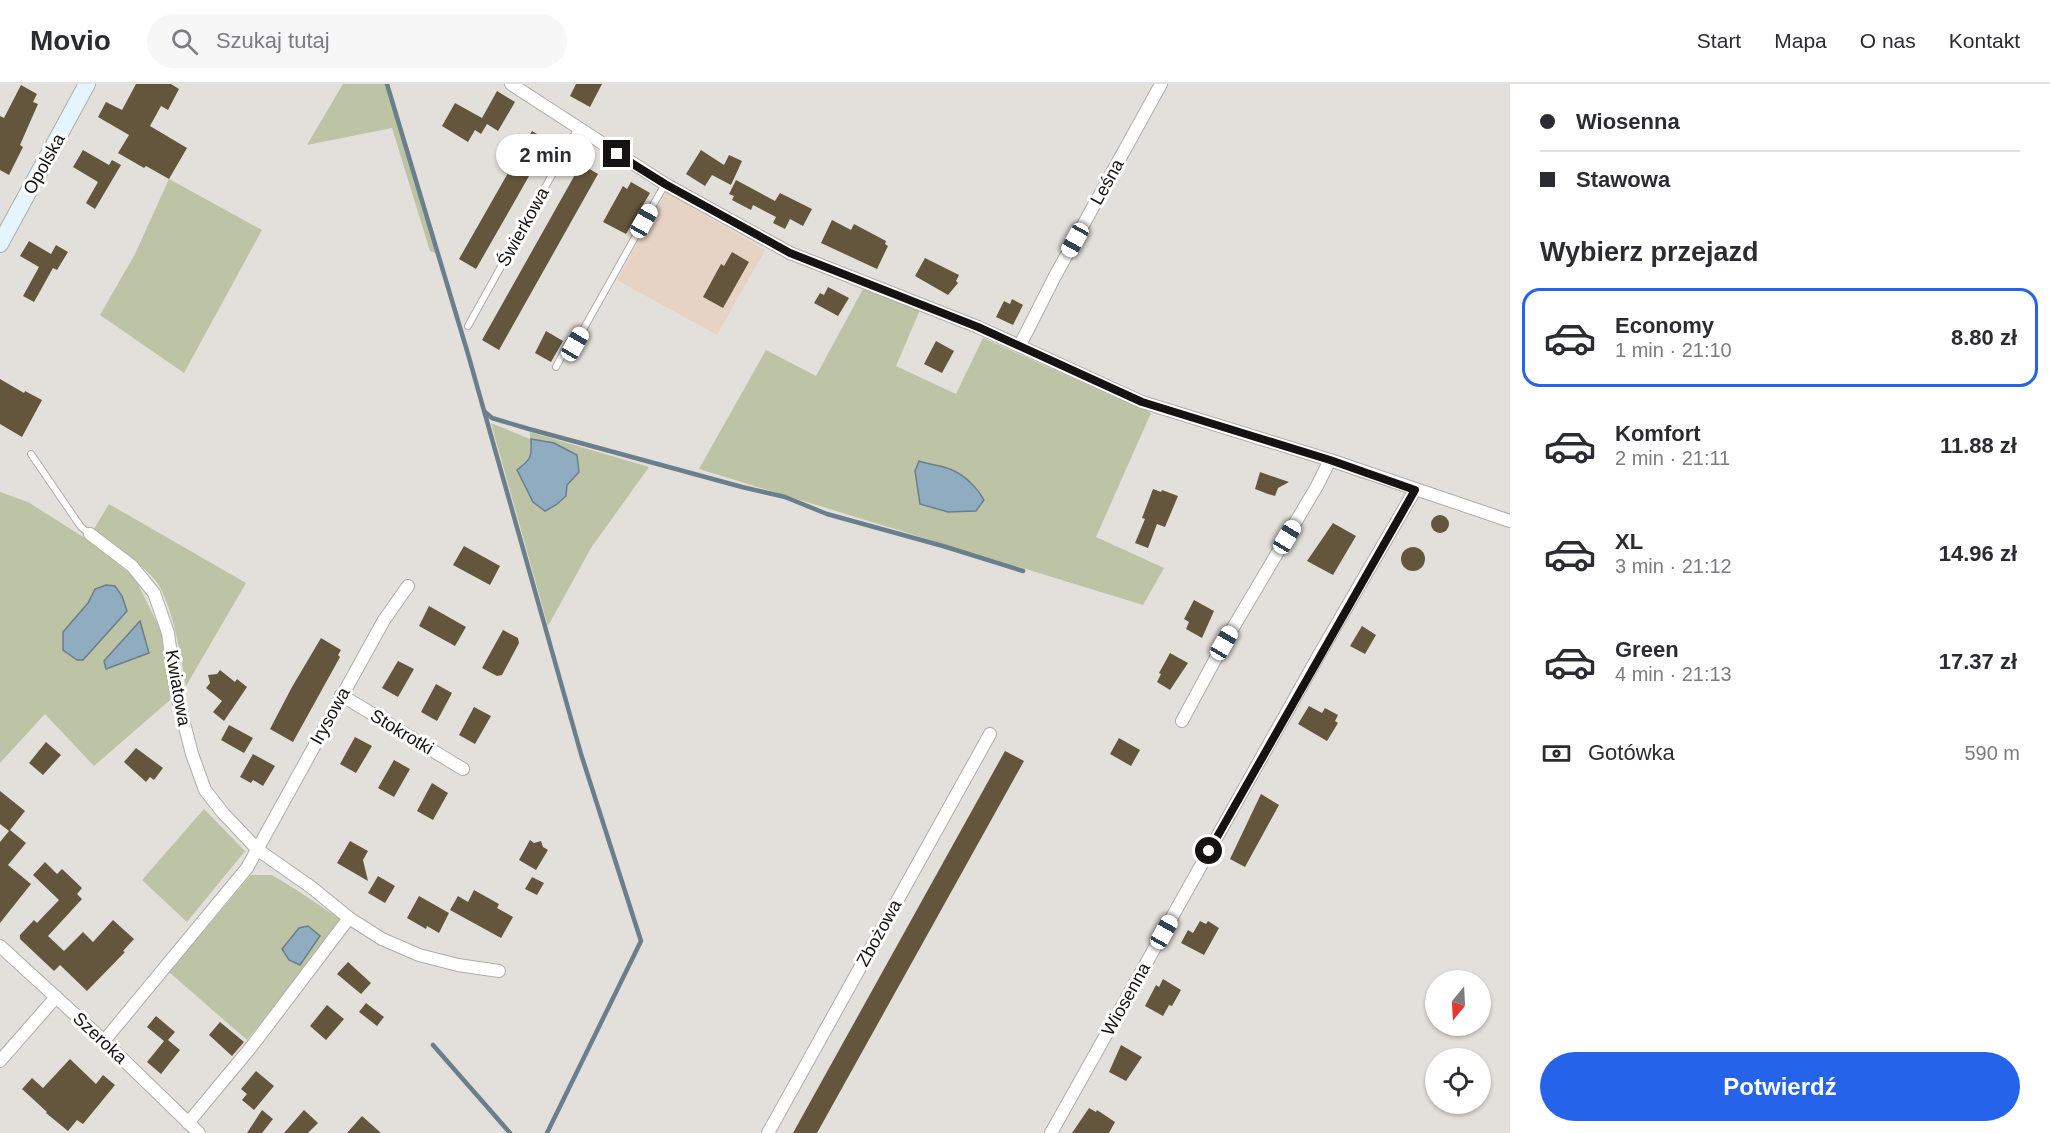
<!DOCTYPE html>
<html lang="pl">
<head>
<meta charset="utf-8">
<style>
	:root { --surface:#fff; --page:#f7f7f7; --text:#2b2b33; --muted:#7c7c81; --line:#e1e1e2; --accent:#2563eb }
	body { margin:0; font-family:Arial,sans-serif; background:var(--page); color:var(--text); height:100vh; display:flex; flex-direction:column; font-size:22px; white-space:nowrap }
	* { box-sizing:border-box; margin:0 }
	p { font-size:20px; color:var(--muted) }
	.icon { flex:none; width:33px; height:33px; fill:none; stroke:currentColor; stroke-width:2; stroke-linecap:round; stroke-linejoin:round }
	.map { position:relative; flex:1; overflow:hidden }
	.side { display:flex; flex-direction:column; background:var(--surface); width:540px }
	.side>* { flex:none }
	.top-card { display:grid; align-content:center; height:132px; padding:0 30px; background:var(--surface) }
	.needle { width:39px; rotate:198deg }
	.tools { position:absolute; left:1425px; top:886px; display:grid; gap:12px }
	.tools a { display:grid; place-items:center; width:66px; height:66px; border-radius:50%; background:var(--surface); box-shadow:0 2px 4px #0004; font-size:30px }
	.end { position:absolute; width:27px; height:27px; margin:-14px; border:8px solid #141311; background:#fff; box-shadow:0 0 0 3px #fff }
	.from { border-radius:50% }
	.bubble { position:absolute; height:42px; border-radius:21px; background:var(--surface); box-shadow:0 2px 4px #0004; font-size:20px; font-weight:700; line-height:42px; text-align:center }
	.car { position:absolute; width:18px; height:36px; margin:-18px -9px; border-radius:8px; box-shadow:0 0 4px 2px #0007; background:linear-gradient(#fff 24%,#345 0 40%,#fff 0 76%,#345 0 86%,#fff 0) }
	.top-card b { display:flex; align-items:center; gap:21px; height:57px; font-size:22px }
	.top-card b+b { border-top:2px solid var(--line) }
	.top-card i { width:15px; height:15px; background:var(--text) }
	ul { padding:0; list-style:none }
	li { display:flex; align-items:center; gap:18px; height:99px; margin:0 12px 9px; padding:0 18px; border:3px solid transparent; border-radius:18px }
	li div { flex:1 }
	li b { display:block; font-size:22px }
	li em { font-style:normal; font-weight:700 }
	li.on { border-color:var(--accent) }
	li>.icon { width:54px; height:54px; stroke-width:1.5 }
	h2 { padding:0 30px; font-size:27px; line-height:72px }
	.pay { display:flex; align-items:center; gap:15px; height:66px; padding:0 30px; font-size:22px }
	.pay p { margin-inline-start:auto }
	.button { display:flex; gap:12px; margin-top:auto; padding:12px 30px }
	.button a { flex:1; height:69px; border-radius:36px; background:var(--accent); color:#fff; font-size:24px; font-weight:700; line-height:69px; text-align:center }
	header { display:flex; align-items:center; gap:36px; box-sizing:border-box; height:84px; padding:0 30px; background:var(--surface); border-bottom:2px solid var(--line) }
	header strong { font-size:28px }
	nav { display:flex; gap:33px; margin-inline-start:auto; font-size:21px }
	.search { width:420px; height:54px; background:var(--page); display:flex; align-items:center; gap:15px; box-sizing:border-box; padding:0 21px; border-radius:33px; color:var(--muted); font-size:22px }
	main { display:flex; flex:1; min-height:0 }
	.map>svg:first-child { display:block }
</style>
</head>
<body>
<header>
<strong>Movio</strong>
<div class="search"><svg class="icon" aria-label="search" viewBox="0 0 24 24"><circle cx="10" cy="10" r="6"/><path d="M15 15l6 6"/></svg>Szukaj tutaj</div>
<nav><a>Start</a><a>Mapa</a><a>O nas</a><a>Kontakt</a></nav>
</header>
<main>
<div class="map">
<svg width="1510" height="1049" viewBox="0 0 1510 1049">
	<rect width="100%" height="100%" fill="#e3e0db"/>
	<polygon fill="#e6d3c3" points="666,108 765,166 717,251 617,196"/>
	<g fill="#bdc3a5" fill-rule="evenodd">
		<polygon points="343,0 386,0 438,170 430,167 392,44 307,61"/>
		<polygon points="169,95 262,146 184,289 100,231 135,170"/>
		<polygon points="863,205 920,226 896,282 956,310 983,254 1151,329 1096,453 1164,484 1143,521 699,385 766,266 816,292"/>
		<path d="M491 339 530 355V348L649 383 591 464 548 542ZM532 356 579 388 567 401 517 386 532 371Z"/>
		<polygon points="0,408 28,418 88,456 135,494 164,553 170,616 94,682 45,630 0,679"/>
		<path d="M109 420 246 499 186 602C180 569 175 533 160 503 152 487 110 457 94 445Z"/>
		<polygon points="204,725 245,767 187,838 142,796"/>
		<polygon points="251,791 272,791 298,807 340,835 337,843 247,956 169,888"/>
	</g>
	<g fill="#8facc0" stroke="#6a7e8c" stroke-width="1.5">
		<path d="M531 355 554 359 577 371 579 388 567 401 566 412 556 421 545 427 533 418 517 386C531 375 532 374 531 355Z"/>
		<path d="M919 377C930 381 942 381 952 386 965 391 978 405 984 416L976 427 948 428 920 420 915 387Z"/>
		<polygon points="106,501 115,502 122,512 127,527 83,576 77,576 63,566 63,548 88,519 95,505"/>
		<polygon points="140,537 149,569 106,585 104,577"/>
		<polygon points="308,842 320,852 300,881 289,876 282,865 299,844"/>
	</g>
	<g fill="none" stroke-linecap="round" stroke-linejoin="round">
		<g stroke="#6a7e8c" stroke-width="4.5">
			<polyline points="387,0 468,270 581,670 641,857 547,1049"/>
			<polyline points="485,328 492,334 529,345 742,403 785,413 827,430 943,462 1023,487"/>
			<polyline points="433,961 510,1049"/>
		</g>
	</g>
	<g fill="#64563c">
		<polygon points="136,0 171,0 179,5 168,26 161,22 150,42 187,64 169,95 146,82 144,84 118,69 129,51 98,33 106,18 122,26"/>
		<polygon points="576,0 602,0 590,23 570,12"/>
		<polygon points="21,1 37,10 33,18 38,20 20,61 23,63 9,91 0,86 0,32 4,34"/>
		<polygon points="497,7 515,18 498,47 487,40 481,50 475,46 468,58 442,42 455,19 482,34"/>
		<polygon points="532,47 549,57 476,185 459,175"/>
		<polygon points="83,66 109,81 112,76 121,81 95,125 86,119 98,98 73,83"/>
		<polygon points="701,66 724,81 729,71 742,77 731,101 712,91 705,102 686,90"/>
		<polygon points="581,80 598,90 499,266 482,256"/>
		<polygon points="736,96 775,117 780,109 812,125 803,142 790,135 785,145 773,139 776,133 753,121 751,126 732,116 734,112 729,110"/>
		<polygon points="631,98 650,109 626,150 603,138 623,102 627,105"/>
		<polygon points="832,136 851,146 854,140 886,157 885,160 888,162 877,185 821,159"/>
		<polygon points="29,157 51,170 56,161 68,168 57,186 53,184 34,218 23,212 39,183 20,172"/>
		<polygon points="732,168 749,178 723,224 703,213 721,180 724,182"/>
		<polygon points="925,174 959,191 956,197 958,199 948,211 915,192"/>
		<polygon points="828,203 849,214 838,232 814,219 820,209 824,211"/>
		<polygon points="1012,215 1023,221 1013,241 996,233 1004,217 1010,220"/>
		<polygon points="546,247 563,257 551,278 535,269"/>
		<polygon points="936,257 954,267 942,289 924,280"/>
		<polygon points="0,295 24,309 25,307 42,316 22,353 0,340"/>
		<polygon points="1260,388 1289,398 1278,404 1275,412 1268,410 1255,405"/>
		<polygon points="1153,405 1161,408 1162,406 1178,412 1165,443 1157,440 1148,464 1135,459 1145,435 1142,434"/>
		<circle cx="1440" cy="440" r="9"/>
		<polygon points="1333,439 1356,452 1333,491 1307,477"/>
		<polygon points="464,462 500,482 490,501 453,481"/>
		<circle cx="1413" cy="475" r="12"/>
		<polygon points="1194,516 1214,527 1202,554 1186,545 1189,538 1184,535"/>
		<polygon points="429,522 466,543 455,562 419,542"/>
		<polygon points="1362,542 1376,551 1365,570 1350,562"/>
		<polygon points="503,546 518,554 519,559 502,591 497,592 482,584"/>
		<polygon points="321,554 341,566 338,571 340,573 293,658 270,645 292,603"/>
		<polygon points="1170,569 1188,579 1170,606 1157,598 1161,590 1159,589"/>
		<polygon points="398,577 414,585 398,613 382,604"/>
		<polygon points="220,586 235,598 237,595 247,603 224,637 213,628 222,617 206,604 210,599 208,591 217,590"/>
		<polygon points="436,600 452,609 437,637 421,628"/>
		<polygon points="1309,622 1322,629 1325,624 1338,631 1335,637 1338,639 1327,657 1298,640"/>
		<polygon points="474,623 491,632 475,660 459,651"/>
		<polygon points="229,641 253,654 244,669 221,656"/>
		<polygon points="355,653 372,662 356,689 340,680"/>
		<polygon points="1119,654 1140,666 1131,682 1110,670"/>
		<polygon points="46,658 61,671 43,691 29,679"/>
		<polygon points="136,664 163,684 154,696 150,693 146,698 124,678"/>
		<polygon points="1005,667 1024,677 930,846 817,1049 793,1049"/>
		<polygon points="253,670 275,682 263,702 253,696 251,699 240,693"/>
		<polygon points="394,676 410,685 394,713 378,704"/>
		<polygon points="432,699 448,709 433,736 417,727"/>
		<polygon points="0,707 25,727 10,746 26,759 8,781 31,800 0,839 0,758 9,747 0,740"/>
		<polygon points="1261,710 1279,721 1245,783 1230,775"/>
		<polygon points="530,756 534,759 541,757 543,763 548,766 536,786 519,776"/>
		<polygon points="350,757 368,767 363,776 368,797 337,779"/>
		<polygon points="45,778 57,790 62,785 82,804 77,810 82,815 48,852 64,867 83,848 93,858 113,836 134,855 123,867 125,868 87,907 60,881 54,887 20,855 20,851 34,836 37,839 59,816 33,791"/>
		<polygon points="378,792 395,802 385,819 368,809"/>
		<polygon points="532,793 544,799 537,811 525,805"/>
		<polygon points="474,806 499,820 497,824 513,833 501,854 450,826 458,812 468,818"/>
		<polygon points="419,812 449,829 439,849 427,842 426,845 407,834"/>
		<polygon points="1200,837 1206,840 1208,837 1219,844 1204,871 1181,859 1188,846 1193,849"/>
		<polygon points="348,878 371,899 361,910 337,890"/>
		<polygon points="1163,895 1181,906 1172,922 1169,921 1163,932 1145,922 1156,901 1159,903"/>
		<polygon points="366,919 384,933 377,942 359,928"/>
		<polygon points="327,921 344,935 326,956 310,942"/>
		<polygon points="156,932 175,948 168,956 180,966 161,990 147,978 164,957 147,943"/>
		<polygon points="220,938 244,958 232,972 209,951"/>
		<polygon points="1121,961 1142,973 1126,997 1109,988"/>
		<polygon points="70,975 96,1000 103,991 115,1001 83,1040 77,1036 68,1047 46,1029 47,1028 22,1005 32,994 43,1004"/>
		<polygon points="256,987 274,1002 254,1026 242,1016 247,1010 241,1005"/>
		<polygon points="1089,1024 1096,1028 1097,1026 1115,1038 1109,1049 1072,1049"/>
		<polygon points="262,1026 273,1035 262,1049 247,1049"/>
		<polygon points="304,1026 318,1039 308,1049 284,1049"/>
		<polygon points="362,1032 381,1049 347,1049"/>
	</g>
	<g fill="none" stroke-linecap="round" stroke-linejoin="round">
		<defs>
			<g id="service">
				<polyline points="468,242 578,44"/>
				<polyline points="556,283 569,258 575,260 665,100"/>
				<polyline points="31,370 81,443 90,450"/>
			</g>
			<g id="minor">
				<polyline points="511,0 665,100 790,169 978,243 1142,318 1330,376 1510,437"/>
				<polyline points="1020,261 1055,192 1161,0"/>
				<polyline points="90,450 132,482 154,509 168,549 176,608 192,670 205,706 223,729 258,766 311,803 349,834 382,855 419,871 458,881 499,887"/>
				<polyline points="341,611 463,685"/>
				<polyline points="1182,637 1224,559 1317,402 1330,376"/>
				<polyline points="0,862 104,957 199,1049"/>
				<polyline points="104,957 247,784 384,536 408,502"/>
				<polyline points="0,977 56,913"/>
				<polyline points="188,1039 252,962 349,834"/>
				<polyline points="768,1049 990,650"/>
				<polyline points="1051,1049 1319,571 1415,406"/>
			</g>
			<polyline id="secondary" points="0,160 87,0"/>
		</defs>
		<use href="#service" stroke="#b0ada9" stroke-width="8"/>
		<use href="#minor" stroke="#b0ada9" stroke-width="14"/>
		<use href="#secondary" stroke="#b0ada9" stroke-width="18"/>
		<use href="#service" stroke="#fff" stroke-width="6"/>
		<use href="#minor" stroke="#fff" stroke-width="12"/>
		<use href="#secondary" stroke="#e5f5fe" stroke-width="16"/>
	</g>
	<g fill="none" stroke-linecap="round" stroke-linejoin="round">
		<polyline stroke="#141311" stroke-width="8" points="617,70 665,100 790,169 978,243 1142,318 1330,376 1415,406 1209,767"/>
	</g>
	<g text-anchor="middle" dominant-baseline="central" stroke-width="6" stroke-linejoin="round" paint-order="stroke">
		<g font-size="18" fill="#141311" stroke="#fff">
			<text transform="translate(44 80) rotate(-61)">Opolska</text>
			<text transform="translate(1107 98) rotate(-61)">Leśna</text>
			<text transform="translate(523 143) rotate(-61)">Świerkowa</text>
			<text transform="translate(178 604) rotate(80)">Kwiatowa</text>
			<text transform="translate(330 632) rotate(-61)">Irysowa</text>
			<text transform="translate(402 648) rotate(31)">Stokrotki</text>
			<text transform="translate(879 849) rotate(-61)">Zbożowa</text>
			<text transform="translate(1126 915) rotate(-61)">Wiosenna</text>
			<text transform="translate(100 954) rotate(43)">Szeroka</text>
		</g>
	</g>
</svg>
<div class="tools">
<a><svg class="needle" viewBox="-14 -14 28 28"><path d="M0-13l5 13h-10z" fill="#e53935"/><path d="M0 13l5-13h-10z" fill="#7c7c81"/></svg></a>
<a><svg class="icon" aria-label="locate" viewBox="0 0 24 24"><circle cx="12" cy="12" r="6"/><path d="M12 2v4M12 18v4M2 12h4M18 12h4"/></svg></a>
</div>
<i class="end from" style="left:1209px;top:767px"></i>
<i class="end" style="left:617px;top:70px"></i>
<div class="bubble" style="left:496px;top:50px;width:99px">2 min</div>
<i class="car" style="left:644px;top:137px;rotate:29deg"></i>
<i class="car" style="left:1075px;top:156px;rotate:209deg"></i>
<i class="car" style="left:575px;top:260px;rotate:30deg"></i>
<i class="car" style="left:1287px;top:453px;rotate:31deg"></i>
<i class="car" style="left:1224px;top:559px;rotate:30deg"></i>
<i class="car" style="left:1164px;top:848px;rotate:29deg"></i>
</div>
<section class="side">
<div class="top-card">
<b><i class="from"></i>Wiosenna</b>
<b><i></i>Stawowa</b>
</div>
<h2>Wybierz przejazd</h2>
<ul>
<li class="on"><svg class="icon" aria-label="car" viewBox="0 0 24 24"><path d="M5 17H2v-5l4-1 3-4h7l3 4 3 1v5h-3M9 17h6M6 11h13"/><circle cx="7" cy="17" r="2"/><circle cx="17" cy="17" r="2"/></svg><div><b>Economy</b><p>1 min · 21:10</p></div><em>8.80 zł</em></li>
<li><svg class="icon" aria-label="car" viewBox="0 0 24 24"><path d="M5 17H2v-5l4-1 3-4h7l3 4 3 1v5h-3M9 17h6M6 11h13"/><circle cx="7" cy="17" r="2"/><circle cx="17" cy="17" r="2"/></svg><div><b>Komfort</b><p>2 min · 21:11</p></div><em>11.88 zł</em></li>
<li><svg class="icon" aria-label="car" viewBox="0 0 24 24"><path d="M5 17H2v-5l4-1 3-4h7l3 4 3 1v5h-3M9 17h6M6 11h13"/><circle cx="7" cy="17" r="2"/><circle cx="17" cy="17" r="2"/></svg><div><b>XL</b><p>3 min · 21:12</p></div><em>14.96 zł</em></li>
<li><svg class="icon" aria-label="car" viewBox="0 0 24 24"><path d="M5 17H2v-5l4-1 3-4h7l3 4 3 1v5h-3M9 17h6M6 11h13"/><circle cx="7" cy="17" r="2"/><circle cx="17" cy="17" r="2"/></svg><div><b>Green</b><p>4 min · 21:13</p></div><em>17.37 zł</em></li>
</ul>
<div class="pay"><svg class="icon" aria-label="cash" viewBox="0 0 24 24"><path d="M3 7h18v10H3z"/><circle cx="12" cy="12" r="2"/></svg>Gotówka<p>590 m</p></div>
<div class="button"><a>Potwierdź</a></div>
</section>
</main>
</body>
</html>
